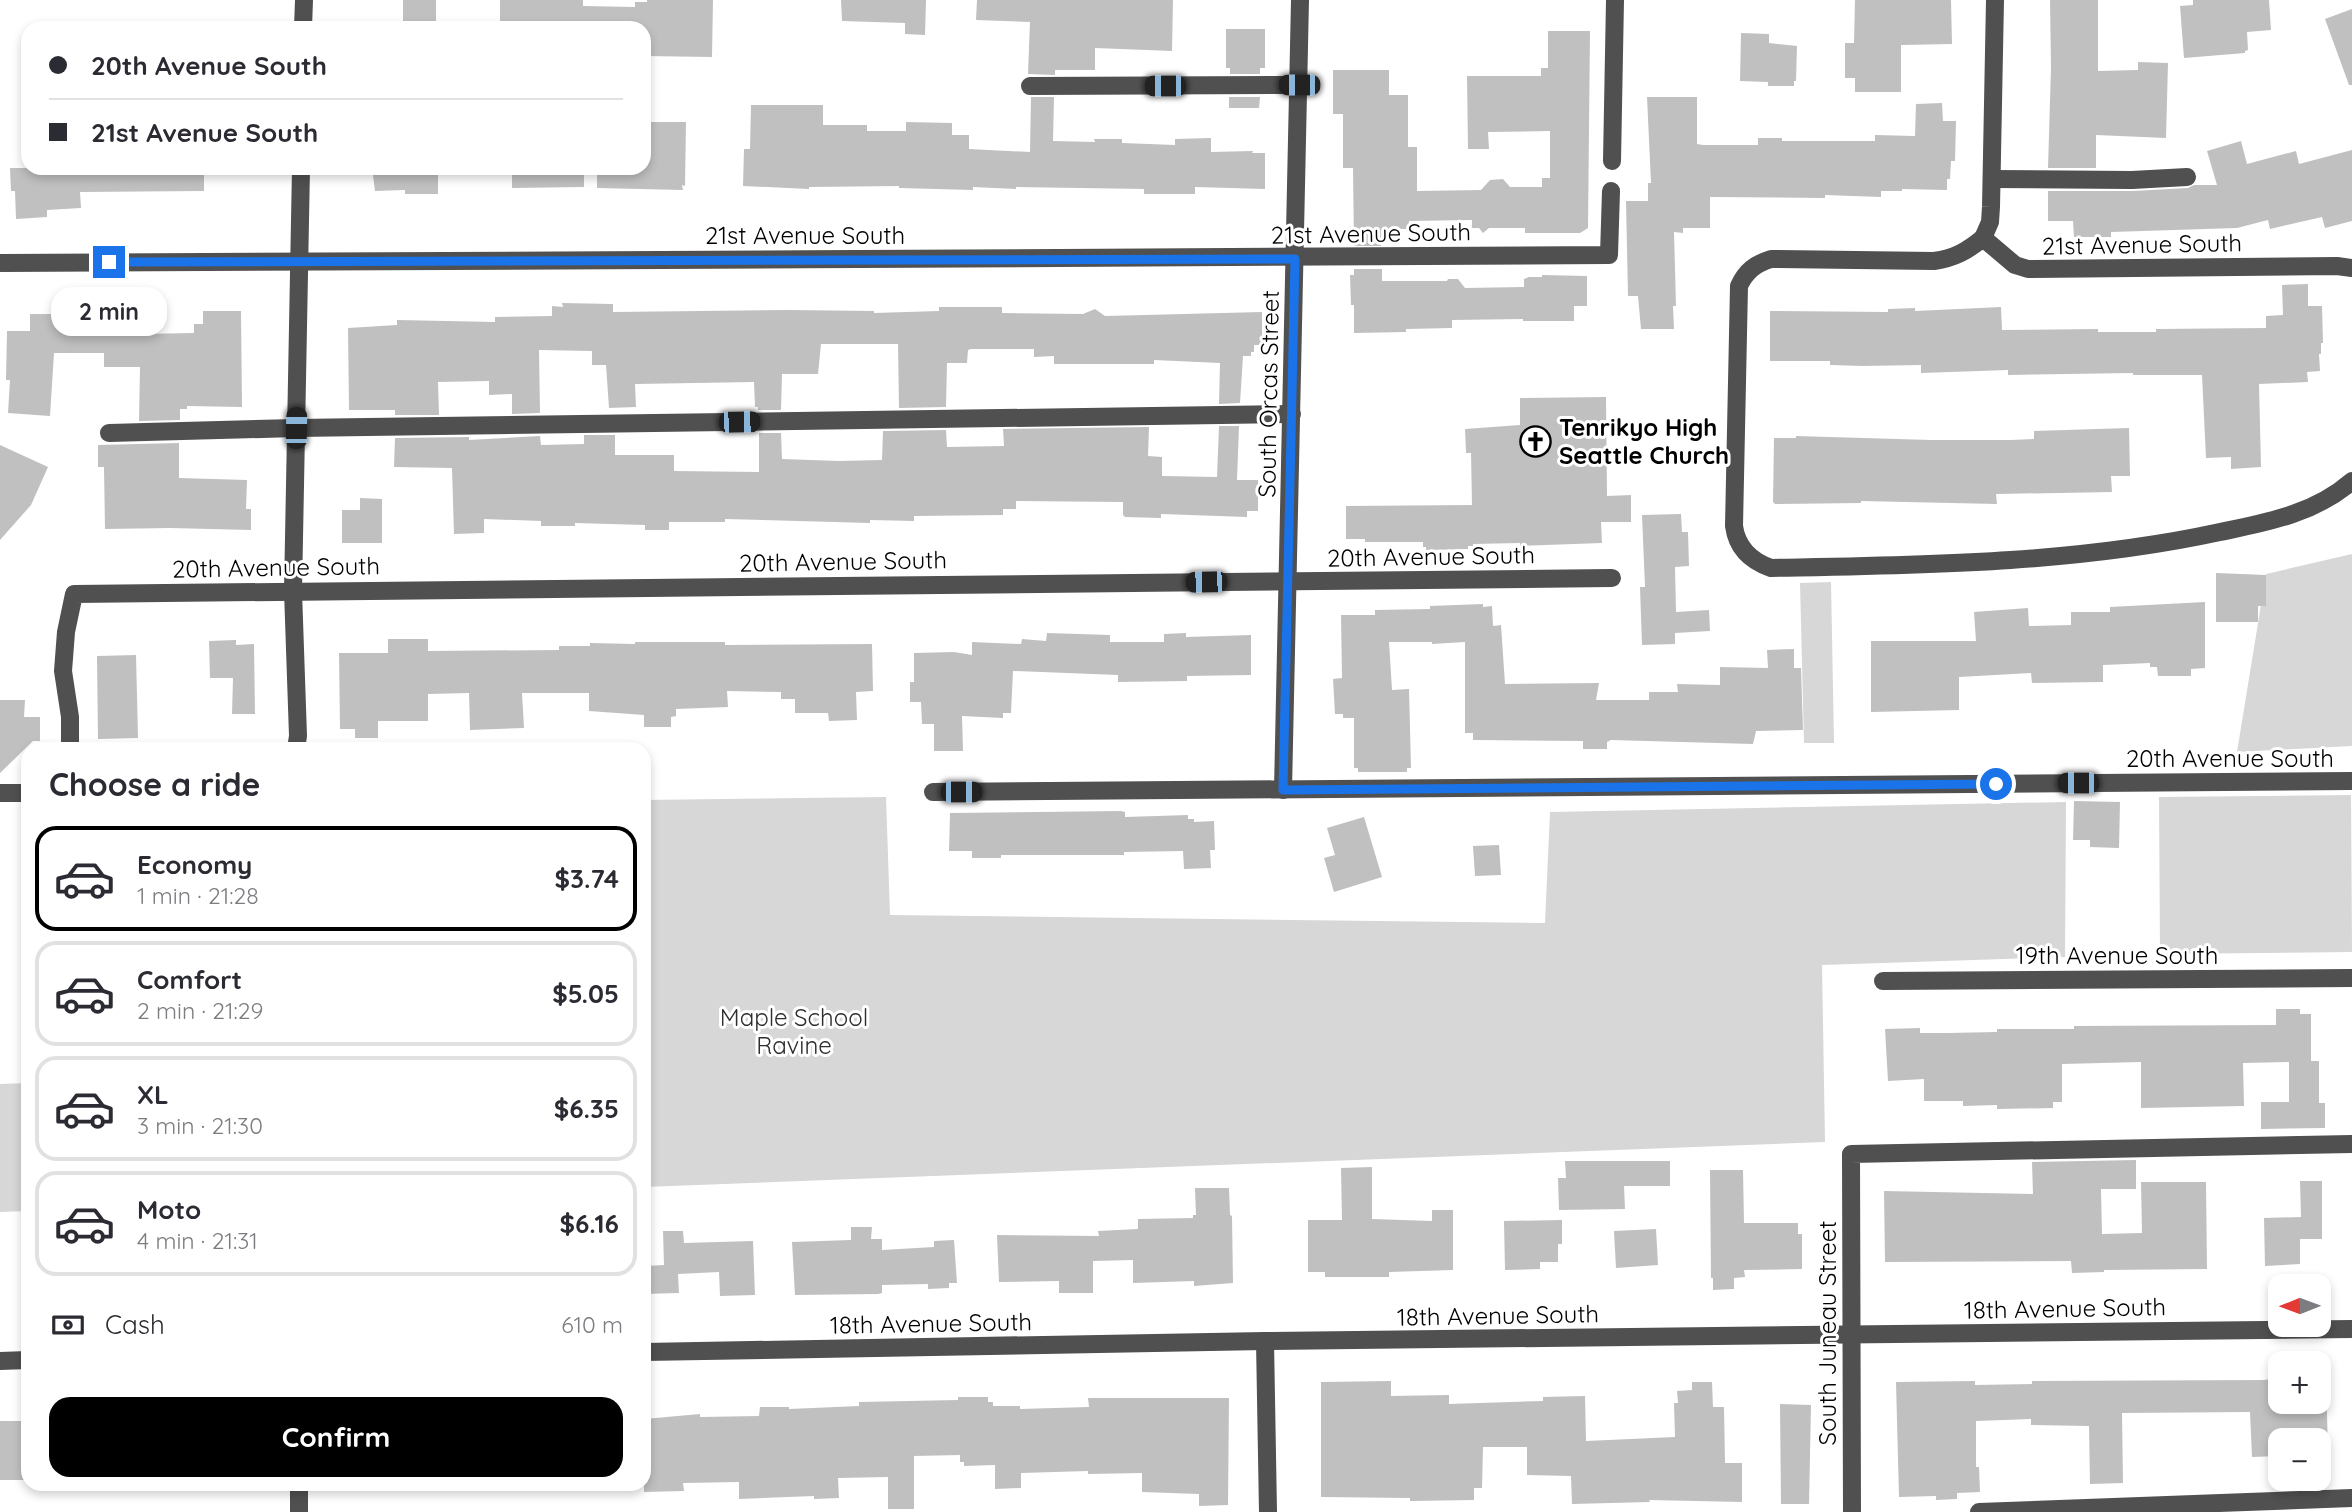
<!DOCTYPE html>
<html lang="en">
<head>
<meta charset="utf-8">
<style>
	:root { --surface:#fff; --page:#f2f2f3; --text:#2b2b33; --muted:#7c7c81; --line:#e1e1e2; --accent:#000 }
	body { margin:0; font-family:Quicksand,sans-serif; background:var(--page); color:var(--text); height:100vh; display:flex; flex-direction:column; font-size:26px; white-space:nowrap }
	* { box-sizing:border-box; margin:0 }
	p { font-size:23px; color:var(--muted) }
	.icon { flex:none; width:38px; height:38px; fill:none; stroke:currentColor; stroke-width:2; stroke-linecap:round; stroke-linejoin:round }
	.map { position:relative; flex:1; overflow:hidden }
	.details { position:absolute; left:21px; top:742px; width:630px; height:749px; display:flex; flex-direction:column; background:var(--surface); border-radius:21px; box-shadow:0 4px 10px #0003 }
	.details>* { flex:none }
	.hud { position:absolute; left:21px; top:21px; width:630px; height:154px; border-radius:21px; box-shadow:0 4px 10px #0003; display:grid; align-content:center; height:154px; padding:0 28px; background:var(--surface) }
	.needle { width:46px; rotate:269deg }
	.buttons { position:absolute; left:2268px; top:1274px; display:grid; gap:14px }
	.buttons a { display:grid; place-items:center; width:63px; height:63px; border-radius:14px; background:var(--surface); box-shadow:0 4px 10px #0003; font-size:35px }
	.end { position:absolute; width:32px; height:32px; margin:-16px; border:9px solid #1a73e8; background:#fff; box-shadow:0 0 0 4px #fff }
	.from { border-radius:50% }
	.bubble { position:absolute; height:49px; border-radius:21px; background:var(--surface); box-shadow:0 4px 10px #0003; font-size:23px; font-weight:700; line-height:49px; text-align:center }
	.car { position:absolute; width:21px; height:42px; margin:-21px -10px; border-radius:9px; box-shadow:0 0 5px 2px #0007; background:linear-gradient(#222 24%,#8ab4d8 0 40%,#222 0 76%,#8ab4d8 0 86%,#222 0) }
	.hud b { display:flex; align-items:center; gap:24px; height:66px; font-size:26px }
	.hud b+b { border-top:2px solid var(--line) }
	.hud i { width:18px; height:18px; background:var(--text) }
	ul { padding:0; list-style:none }
	li { display:flex; align-items:center; gap:21px; height:105px; margin:0 14px 10px; padding:0 14px; border:4px solid var(--line); border-radius:21px }
	li div { flex:1 }
	li b { display:block; font-size:26px }
	li em { font-style:normal; font-weight:700 }
	li.active { border-color:var(--accent) }
	li>.icon { width:63px; height:63px; stroke-width:1.5 }
	h2 { padding:0 28px; font-size:32px; line-height:84px }
	.pay { display:flex; align-items:center; gap:18px; height:77px; padding:0 28px; font-size:26px }
	.pay p { margin-inline-start:auto }
	.primary-button { display:flex; gap:14px; margin-top:auto; padding:14px 28px }
	.primary-button a { flex:1; height:80px; border-radius:21px; background:var(--accent); color:#fff; font-size:28px; font-weight:700; line-height:80px; text-align:center }
	.map>svg:first-child { display:block }
</style>
</head>
<body>
<div class="map">
<svg width="2352" height="1512" viewBox="0 0 2352 1512">
	<rect width="100%" height="100%" fill="#fff"/>
	<g fill="#d7d7d7">
		<polygon points="2352,554 2352,746 2237,752 2266,574"/>
		<polygon points="1831,582 1834,743 1804,743 1800,583"/>
		<polygon points="2351,795 2352,952 2160,954 2159,797"/>
		<polygon points="886,797 890,915 1545,923 1550,812 2066,802 2065,957 1822,965 1825,1142 644,1187 644,800"/>
		<polygon points="28,1083 28,1211 0,1212 0,1084"/>
	</g>
	<g fill="#c0c0c0">
		<rect x="403" y="0" width="33" height="28"/>
		<polygon points="500,0 583,0 583,6 635,7 635,2 647,2 647,0 713,0 712,57 644,56 644,28 572,26 572,28 500,28"/>
		<polygon points="841,0 926,0 925,35 905,34 905,23 842,21"/>
		<polygon points="977,0 1173,0 1172,51 1095,48 1095,70 1055,70 1055,75 1028,74 1030,22 976,20"/>
		<polygon points="1855,0 1951,0 1952,44 1901,45 1901,92 1855,92 1855,78 1845,78 1845,43 1854,43"/>
		<polygon points="2050,0 2098,0 2098,71 2138,70 2138,62 2168,63 2166,138 2096,135 2096,168 2048,168 2051,68"/>
		<polygon points="2193,0 2269,0 2271,30 2247,32 2248,50 2245,51 2245,53 2184,58 2180,6 2193,5"/>
		<polygon points="2352,9 2352,85 2349,85 2325,19"/>
		<polygon points="1226,29 1265,29 1265,68 1260,68 1260,74 1230,74 1230,68 1226,68"/>
		<polygon points="1548,31 1590,31 1588,228 1580,233 1525,233 1525,228 1489,228 1483,233 1479,228 1472,228 1472,220 1409,221 1409,229 1385,229 1386,236 1381,236 1381,246 1354,246 1353,168 1343,168 1343,114 1333,114 1333,70 1389,70 1389,95 1408,95 1408,147 1417,147 1417,191 1481,190 1490,180 1503,179 1510,187 1542,187 1542,178 1550,178 1550,131 1488,132 1489,149 1468,149 1467,76 1541,76 1541,68 1548,68"/>
		<polygon points="1741,33 1769,34 1769,43 1797,46 1796,81 1794,81 1794,86 1768,86 1768,82 1740,81"/>
		<polygon points="1031,97 1054,97 1053,141 1095,142 1094,139 1122,139 1122,143 1175,145 1175,139 1211,138 1211,152 1253,151 1252,153 1265,153 1265,189 1195,187 1195,194 1144,194 1144,189 1016,187 1016,189 973,187 973,190 899,188 899,186 809,187 809,189 743,186 744,149 750,149 751,105 823,105 823,125 867,125 867,131 906,131 906,122 952,123 952,135 969,135 969,149 1030,152"/>
		<polygon points="1229,97 1260,97 1259,108 1229,108"/>
		<polygon points="1647,97 1697,97 1697,144 1703,145 1758,145 1758,138 1782,138 1782,141 1875,141 1875,135 1915,136 1916,104 1942,103 1943,121 1956,121 1955,161 1951,161 1950,179 1947,179 1947,190 1902,189 1902,191 1881,191 1881,197 1825,195 1825,198 1710,197 1710,228 1683,228 1683,233 1674,232 1676,306 1673,306 1674,329 1641,329 1638,296 1628,296 1626,201 1648,201 1648,183 1651,183"/>
		<polygon points="646,122 686,122 685,186 682,185 683,190 597,188 597,168 646,168"/>
		<polygon points="2241,141 2247,164 2296,151 2299,164 2352,150 2352,221 2325,228 2322,217 2270,229 2268,220 2237,228 2111,232 2111,237 2074,237 2073,221 2048,221 2048,191 2133,191 2188,188 2194,185 2217,185 2207,151"/>
		<polygon points="10,168 204,168 204,191 80,192 81,208 47,210 47,217 16,219 15,191 11,191"/>
		<polygon points="372,168 438,168 438,194 405,194 405,190 375,191"/>
		<polygon points="512,168 584,168 584,187 512,188"/>
		<polygon points="1354,269 1382,269 1382,281 1447,281 1448,279 1458,279 1465,288 1524,287 1524,279 1529,277 1542,277 1542,275 1587,276 1587,306 1574,306 1574,321 1523,321 1523,319 1452,320 1452,328 1406,329 1406,332 1354,333 1354,305 1351,305 1350,275 1354,275"/>
		<polygon points="2308,284 2308,306 2322,306 2323,343 2321,343 2321,354 2319,354 2320,371 2307,372 2308,382 2259,384 2261,467 2231,469 2231,457 2206,458 2202,375 2133,375 2133,373 2008,375 2008,370 1921,373 1921,365 1862,366 1830,365 1830,361 1770,361 1770,311 1888,312 1888,309 1915,308 1915,311 2001,307 2002,330 2098,329 2098,332 2156,332 2156,329 2266,328 2266,316 2283,315 2282,285"/>
		<polygon points="562,303 613,304 613,312 788,310 874,311 874,313 939,311 939,307 1002,307 1002,313 1083,314 1095,309 1105,316 1262,312 1262,345 1254,345 1254,352 1251,352 1251,356 1243,356 1240,403 1219,404 1220,363 1154,360 1154,364 1054,364 1054,356 1034,357 1034,349 971,349 968,350 967,363 947,363 946,407 899,408 898,344 821,344 818,374 782,374 781,410 758,410 758,407 755,407 754,382 635,384 636,407 609,408 606,365 592,365 592,351 539,350 540,413 512,414 512,394 489,395 489,381 438,382 439,415 395,415 395,410 349,410 348,328 397,325 397,320 495,322 495,317 552,316 552,306 563,307"/>
		<polygon points="203,311 241,311 242,407 187,406 187,409 180,409 180,420 139,421 140,367 104,367 104,353 54,353 50,416 8,413 10,380 6,380 7,331 30,331 30,314 67,314 67,323 71,325 142,324 142,334 194,333 194,324 203,324"/>
		<polygon points="1606,397 1607,496 1631,495 1631,522 1601,522 1602,543 1520,546 1520,543 1473,544 1473,546 1468,546 1468,549 1426,550 1426,547 1423,547 1423,542 1365,542 1365,539 1346,539 1346,506 1472,505 1471,453 1466,453 1465,429 1520,425 1520,398"/>
		<polygon points="1219,426 1239,426 1237,480 1258,480 1258,511 1247,511 1247,517 1161,514 1161,518 1125,517 1123,515 1123,502 1016,501 1016,509 1003,509 1003,515 914,516 914,521 870,520 870,523 725,519 725,522 669,522 669,530 645,530 645,525 575,523 575,526 541,526 541,521 484,519 484,533 454,534 452,468 394,467 395,438 469,437 469,440 540,436 541,445 584,444 584,435 615,435 615,455 674,455 674,471 759,472 759,433 781,433 782,459 839,461 882,460 883,431 946,430 947,447 1004,446 1003,429 1149,427 1148,456 1162,457 1162,476 1217,477"/>
		<polygon points="2129,428 2130,476 2111,476 2112,492 1996,494 1997,504 1861,501 1861,503 1775,504 1773,502 1774,438 1796,438 1796,436 1931,440 2011,440 2034,439 2034,431"/>
		<polygon points="179,443 179,478 247,480 246,509 251,509 251,530 170,528 105,529 104,467 98,467 98,445"/>
		<polygon points="0,445 48,467 31,505 0,540"/>
		<polygon points="360,498 382,499 382,543 342,543 342,510 360,510"/>
		<polygon points="1681,514 1682,532 1688,532 1689,566 1675,567 1676,612 1709,610 1710,631 1675,633 1675,644 1642,645 1640,587 1645,587 1642,515"/>
		<polygon points="2216,573 2266,575 2266,606 2258,606 2258,622 2216,622"/>
		<polygon points="2205,602 2205,668 2191,669 2191,676 2158,676 2157,667 2150,667 2150,663 2103,665 2103,682 2032,683 2031,673 1959,677 1959,710 1871,712 1871,641 1976,641 1974,612 2028,608 2029,626 2071,625 2071,612 2110,612 2110,607"/>
		<polygon points="1483,604 1483,607 1492,606 1493,626 1501,625 1505,684 1599,683 1596,700 1649,700 1649,692 1678,692 1677,684 1720,685 1720,667 1768,668 1767,650 1794,649 1794,668 1801,668 1803,730 1756,731 1753,744 1611,740 1607,742 1607,749 1583,749 1583,741 1473,740 1473,733 1465,733 1465,642 1432,644 1432,642 1389,642 1392,690 1409,689 1411,768 1407,768 1407,772 1358,772 1358,768 1354,768 1354,718 1343,718 1343,714 1335,714 1333,679 1342,678 1341,615 1375,615 1375,610 1430,609 1430,606"/>
		<polygon points="1047,633 1110,635 1110,642 1164,642 1164,634 1186,633 1186,637 1251,635 1251,675 1187,676 1187,681 1118,682 1118,675 1013,671 1011,713 1003,713 1003,718 962,716 963,751 934,751 934,724 922,724 921,702 910,702 910,682 914,682 914,653 954,652 972,655 972,642 1021,644 1022,639 1046,641"/>
		<polygon points="388,639 428,639 428,651 559,650 559,646 590,646 590,643 635,644 635,642 725,642 725,645 872,644 873,691 856,692 857,720 829,721 828,713 795,713 795,699 781,699 781,692 727,691 728,707 676,709 676,716 671,717 671,727 644,727 644,715 589,711 589,693 522,693 524,728 470,730 469,693 428,694 428,721 378,721 378,738 355,738 355,729 340,729 339,653 388,653"/>
		<polygon points="236,640 236,645 254,644 255,714 232,714 233,678 210,678 209,641"/>
		<polygon points="136,655 138,738 98,739 97,656"/>
		<polygon points="0,700 25,700 24,717 40,717 40,741 33,741 0,773"/>
		<polygon points="2074,801 2120,802 2119,848 2090,847 2090,840 2073,840"/>
		<polygon points="1121,811 1125,812 1125,817 1188,815 1188,819 1194,819 1194,822 1214,821 1215,850 1210,850 1211,868 1184,869 1183,851 1124,852 1124,855 1001,855 1001,858 972,858 972,851 949,851 950,813"/>
		<polygon points="1364,817 1382,877 1334,892 1324,858 1335,855 1327,828"/>
		<polygon points="1499,845 1501,875 1475,876 1473,846"/>
		<polygon points="2276,1009 2300,1009 2300,1014 2311,1014 2311,1061 2319,1061 2319,1103 2325,1103 2325,1128 2261,1129 2261,1102 2289,1102 2289,1062 2243,1063 2244,1106 2141,1108 2141,1062 2062,1064 2062,1102 2053,1102 2053,1108 1997,1109 1997,1105 1963,1106 1963,1101 1924,1101 1924,1079 1888,1081 1885,1029 1920,1028 1920,1033 1948,1033 1997,1032 1997,1029 2074,1029 2074,1026 2276,1025"/>
		<polygon points="2136,1160 2136,1189 2101,1189 2102,1234 2142,1233 2141,1182 2206,1182 2207,1269 2104,1270 2104,1272 2072,1273 2071,1261 1885,1262 1884,1191 2033,1194 2032,1162"/>
		<polygon points="1565,1161 1670,1161 1670,1186 1624,1186 1625,1209 1559,1210 1558,1178 1566,1178"/>
		<polygon points="1372,1167 1372,1219 1432,1221 1432,1210 1453,1210 1453,1270 1389,1272 1389,1277 1325,1277 1325,1272 1308,1272 1308,1220 1342,1220 1341,1168"/>
		<polygon points="1710,1170 1743,1170 1744,1223 1798,1223 1798,1234 1802,1234 1802,1269 1744,1270 1745,1277 1734,1278 1734,1289 1713,1290 1713,1278 1711,1278"/>
		<polygon points="2300,1181 2322,1181 2322,1239 2300,1239 2300,1264 2265,1266 2264,1218 2301,1217"/>
		<polygon points="1195,1188 1229,1188 1230,1215 1232,1216 1233,1283 1194,1286 1194,1281 1133,1283 1133,1260 1093,1261 1093,1293 1059,1293 1059,1281 999,1282 997,1235 1099,1236 1098,1231 1138,1229 1138,1219 1193,1218 1193,1215 1196,1215"/>
		<polygon points="1562,1220 1562,1244 1558,1244 1558,1262 1540,1262 1540,1269 1505,1270 1504,1221"/>
		<polygon points="851,1227 872,1227 871,1239 882,1239 882,1250 934,1247 934,1241 954,1240 957,1283 949,1283 949,1288 928,1289 928,1284 882,1285 882,1293 878,1294 795,1295 792,1242 851,1240"/>
		<polygon points="1656,1229 1658,1265 1616,1268 1614,1231"/>
		<polygon points="663,1231 683,1231 684,1243 753,1241 755,1295 720,1296 719,1272 678,1274 679,1293 644,1294 644,1266 664,1265"/>
		<polygon points="2278,1374 2280,1374 2280,1402 2319,1402 2319,1374 2326,1374 2328,1453 2319,1454 2319,1440 2280,1440 2280,1456 2252,1457 2250,1412 2122,1413 2123,1483 2090,1484 2089,1426 2031,1425 2031,1419 1976,1421 1976,1467 1979,1467 1980,1492 1957,1493 1957,1499 1936,1500 1936,1496 1899,1497 1896,1382 1975,1381 1975,1385 2032,1384 2032,1381 2264,1380 2278,1378"/>
		<polygon points="1391,1381 1391,1396 1449,1395 1449,1404 1543,1401 1543,1397 1585,1396 1586,1441 1675,1437 1674,1403 1678,1403 1677,1391 1692,1390 1692,1382 1712,1382 1713,1407 1724,1407 1725,1463 1742,1463 1742,1502 1649,1500 1650,1502 1572,1504 1571,1476 1527,1475 1527,1447 1483,1447 1482,1488 1474,1488 1474,1500 1410,1501 1410,1498 1321,1497 1321,1382"/>
		<polygon points="958,1397 988,1397 988,1402 993,1402 993,1406 1020,1406 1020,1409 1089,1407 1088,1398 1229,1398 1228,1505 1199,1506 1199,1494 1142,1492 1142,1473 1088,1474 1088,1471 1021,1473 1021,1488 995,1489 995,1465 964,1466 964,1462 960,1462 960,1455 914,1456 914,1509 888,1509 888,1477 838,1478 839,1498 814,1499 814,1496 739,1499 739,1482 683,1483 684,1491 644,1492 644,1419 700,1414 700,1417 759,1416 760,1407 789,1407 789,1409 859,1406 859,1402 958,1400"/>
		<polygon points="1780,1404 1811,1405 1809,1504 1781,1504"/>
		<rect x="0" y="1421" width="28" height="59"/>
	</g>
	<g fill="none" stroke-linecap="round" stroke-linejoin="round">
		<g stroke="#505050" stroke-width="18">
			<polyline points="303,28 304,0"/>
			<polyline points="1030,86 1299,85"/>
			<polyline points="1612,161 1615,0"/>
			<polyline points="1992,179 2132,180 2187,177"/>
			<polyline points="1983,238 1990,222 1991,207 1995,0"/>
			<path d="M0 263C536 257 1073 262 1609 255L1611 191"/>
			<path d="M2352 268 2337 266 2028 269 2015 265 1983 238C1967 251 1955 258 1934 261L1771 259C1755 264 1746 271 1739 286L1734 526C1737 548 1751 561 1771 568 1921 565 2073 564 2220 532 2268 522 2314 514 2352 481"/>
			<polyline points="109,433 296,428 1292,414"/>
			<polyline points="70,749 70,717 63,671 66,632 74,594 1612,578"/>
			<polyline points="296,749 298,736 293,591 301,168"/>
			<polyline points="1283,790 1300,0"/>
			<polyline points="933,792 2352,781"/>
			<polyline points="0,793 28,793"/>
			<polyline points="1883,981 2352,978"/>
			<polyline points="1265,1341 1268,1512"/>
			<polyline points="644,1352 1265,1341 2352,1329"/>
			<polyline points="0,1361 28,1360"/>
			<polyline points="299,1512 299,1484"/>
			<polyline points="1852,1512 1851,1154 2352,1144"/>
			<polyline points="1979,1512 2352,1498"/>
		</g>
	</g>
	<g fill="none" stroke-linecap="round" stroke-linejoin="round">
		<polyline stroke="#1a73e8" stroke-width="9" points="109,262 1295,259 1283,790 1996,784"/>
	</g>
	<defs>
		<symbol id="church-ring" viewBox="-11 -11 22 22"><circle r="9.5" fill="#fff" stroke="#000" stroke-width="1.5"/><path d="M-1.2-6h2.4v3.5h3.3v2.4h-3.3V6h-2.4V-.1h-3.3v-2.4h3.3Z" fill="#000"/></symbol>
	</defs>
	<g fill-rule="evenodd">
		<use href="#church-ring" x="1518" y="424" width="35" height="35"/>
	</g>
	<g text-anchor="middle" dominant-baseline="central" stroke-width="6" stroke-linejoin="round" paint-order="stroke">
		<g font-size="24" fill="#000" stroke="#fff">
			<text transform="translate(1371 233) rotate(-1)">21st Avenue South</text>
			<text x="805" y="235">21st Avenue South</text>
			<text transform="translate(2142 244) rotate(-1)">21st Avenue South</text>
			<text transform="translate(1268 394) rotate(-89)">South Orcas Street</text>
			<text transform="translate(1431 556) rotate(-1)">20th Avenue South</text>
			<text transform="translate(843 561) rotate(-1)">20th Avenue South</text>
			<text transform="translate(276 567) rotate(-1)">20th Avenue South</text>
			<text x="2230" y="758">20th Avenue South</text>
			<text x="2117" y="955">19th Avenue South</text>
			<text transform="translate(2065 1308) rotate(-1)">18th Avenue South</text>
			<text transform="translate(1498 1315) rotate(-1)">18th Avenue South</text>
			<text transform="translate(931 1323) rotate(-1)">18th Avenue South</text>
			<text transform="translate(1827 1333) rotate(-90)">South Juneau Street</text>
		</g>
		<g font-size="24" font-weight="bold" fill="#000" stroke="#fff" text-anchor="start">
			<text x="1559" y="427">Tenrikyo High<tspan x="1559" dy="28">Seattle Church</tspan></text>
		</g>
		<g font-size="24" fill="#2e2e2e" stroke="#fff">
			<text x="794" y="1017">Maple School<tspan x="794" dy="28">Ravine</tspan></text>
		</g>
	</g>
</svg>
<div class="buttons">
<a><svg class="needle" viewBox="-14 -14 28 28"><path d="M0-13l5 13h-10z" fill="#e53935"/><path d="M0 13l5-13h-10z" fill="#7c7c81"/></svg></a>
<a>+</a>
<a>−</a>
</div>
<i class="end from" style="left:1996px;top:784px"></i>
<i class="end" style="left:109px;top:262px"></i>
<div class="bubble" style="left:51px;top:287px;width:116px">2 min</div>
<i class="car" style="left:1299px;top:85px;rotate:270deg"></i>
<i class="car" style="left:1165px;top:86px;rotate:270deg"></i>
<i class="car" style="left:739px;top:422px;rotate:89deg"></i>
<i class="car" style="left:296px;top:428px;rotate:1deg"></i>
<i class="car" style="left:1206px;top:582px;rotate:269deg"></i>
<i class="car" style="left:2078px;top:783px;rotate:270deg"></i>
<i class="car" style="left:961px;top:792px;rotate:90deg"></i>
<div class="hud">
<b><i class="from"></i>20th Avenue South</b>
<b><i></i>21st Avenue South</b>
</div>
<section class="details">
<h2>Choose a ride</h2>
<ul>
<li class="active"><svg class="icon" aria-label="car" viewBox="0 0 24 24"><path d="M5 17H2v-5l4-1 3-4h7l3 4 3 1v5h-3M9 17h6M6 11h13"/><circle cx="7" cy="17" r="2"/><circle cx="17" cy="17" r="2"/></svg><div><b>Economy</b><p>1 min · 21:28</p></div><em>$3.74</em></li>
<li><svg class="icon" aria-label="car" viewBox="0 0 24 24"><path d="M5 17H2v-5l4-1 3-4h7l3 4 3 1v5h-3M9 17h6M6 11h13"/><circle cx="7" cy="17" r="2"/><circle cx="17" cy="17" r="2"/></svg><div><b>Comfort</b><p>2 min · 21:29</p></div><em>$5.05</em></li>
<li><svg class="icon" aria-label="car" viewBox="0 0 24 24"><path d="M5 17H2v-5l4-1 3-4h7l3 4 3 1v5h-3M9 17h6M6 11h13"/><circle cx="7" cy="17" r="2"/><circle cx="17" cy="17" r="2"/></svg><div><b>XL</b><p>3 min · 21:30</p></div><em>$6.35</em></li>
<li><svg class="icon" aria-label="car" viewBox="0 0 24 24"><path d="M5 17H2v-5l4-1 3-4h7l3 4 3 1v5h-3M9 17h6M6 11h13"/><circle cx="7" cy="17" r="2"/><circle cx="17" cy="17" r="2"/></svg><div><b>Moto</b><p>4 min · 21:31</p></div><em>$6.16</em></li>
</ul>
<div class="pay"><svg class="icon" aria-label="cash" viewBox="0 0 24 24"><path d="M3 7h18v10H3z"/><circle cx="12" cy="12" r="2"/></svg>Cash<p>610 m</p></div>
<div class="primary-button"><a>Confirm</a></div>
</section>
</div>
</body>
</html>
